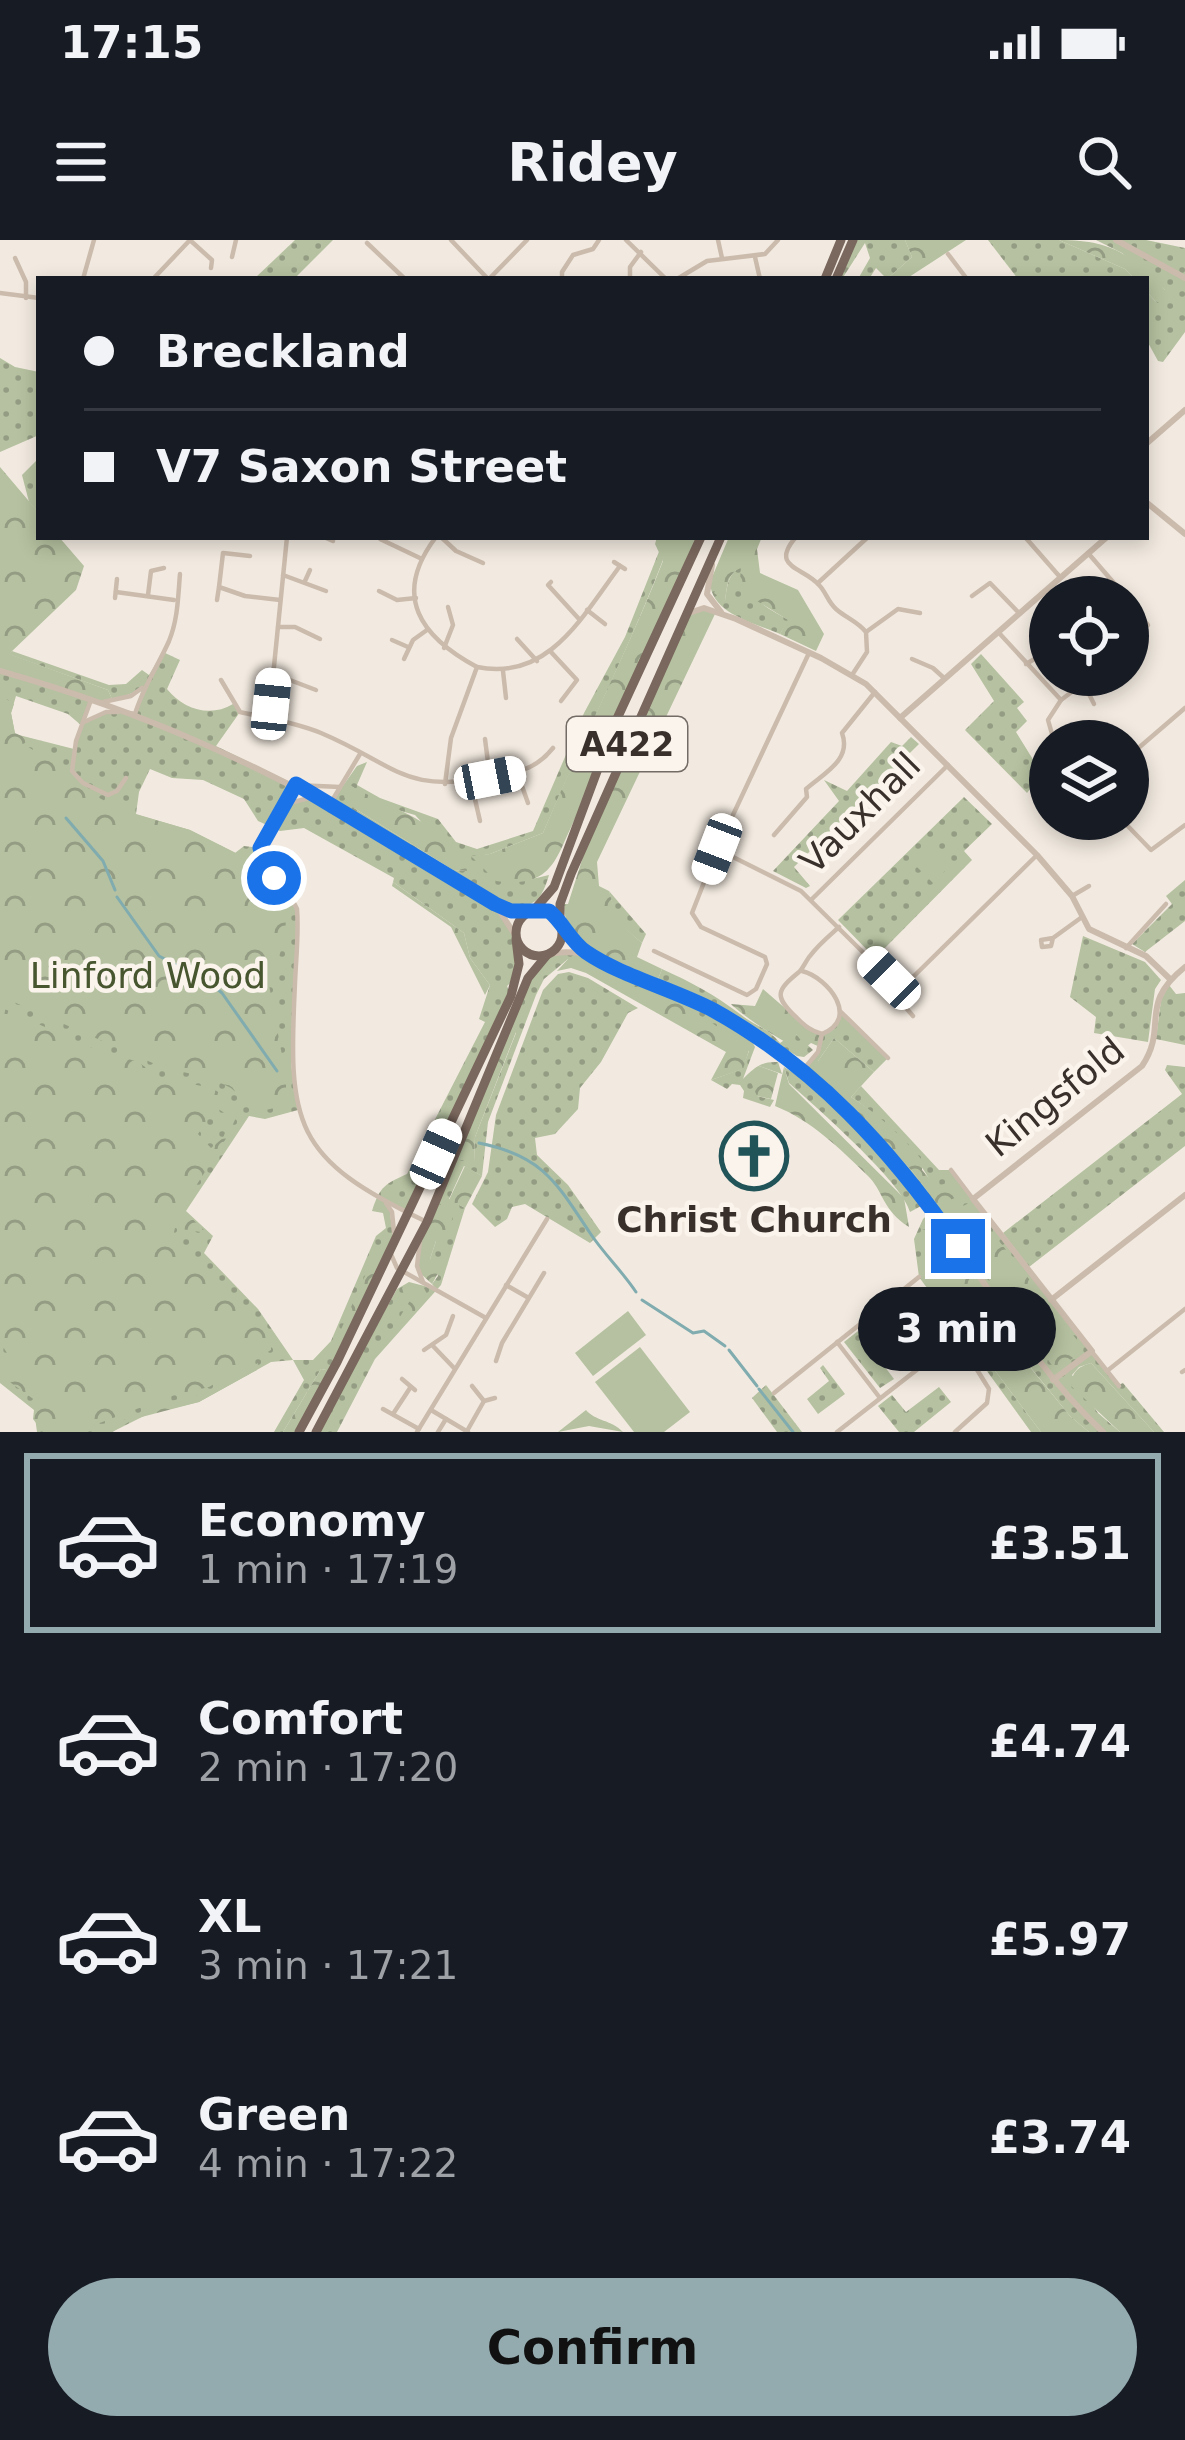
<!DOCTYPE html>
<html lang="en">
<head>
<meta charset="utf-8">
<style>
	:root { --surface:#171b24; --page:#20242c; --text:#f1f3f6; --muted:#9ea1a6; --line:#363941; --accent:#93abaf }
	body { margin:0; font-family:"DejaVu Sans",sans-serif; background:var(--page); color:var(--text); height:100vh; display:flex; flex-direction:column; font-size:45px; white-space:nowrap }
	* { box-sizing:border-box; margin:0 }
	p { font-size:39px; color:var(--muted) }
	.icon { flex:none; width:66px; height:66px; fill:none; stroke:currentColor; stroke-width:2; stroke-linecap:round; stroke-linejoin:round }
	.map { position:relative; height:1192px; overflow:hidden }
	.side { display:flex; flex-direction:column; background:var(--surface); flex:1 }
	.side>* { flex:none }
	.banner { position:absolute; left:36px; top:36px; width:1113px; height:264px; border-radius:0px; box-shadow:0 6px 18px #0003; display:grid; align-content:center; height:264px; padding:0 48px; background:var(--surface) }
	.controls { position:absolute; left:1029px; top:336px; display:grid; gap:24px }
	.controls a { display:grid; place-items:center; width:120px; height:120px; border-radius:50%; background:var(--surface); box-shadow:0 6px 18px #0003; font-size:60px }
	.end { position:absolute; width:54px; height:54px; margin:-27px; border:15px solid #1a73e8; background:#fff; box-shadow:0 0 0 6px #fff }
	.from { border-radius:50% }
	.bubble { position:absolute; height:84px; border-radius:42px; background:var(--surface); box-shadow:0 6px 18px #0003; font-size:39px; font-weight:600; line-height:84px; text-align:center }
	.car { position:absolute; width:36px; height:72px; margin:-36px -18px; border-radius:15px; box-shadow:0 0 9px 3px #0007; background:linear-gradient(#fff 24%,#345 0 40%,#fff 0 76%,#345 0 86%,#fff 0) }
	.banner b { display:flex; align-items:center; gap:42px; height:114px; font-size:45px }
	.banner b+b { border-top:3px solid var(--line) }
	.banner i { width:30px; height:30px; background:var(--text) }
	ul { padding:21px 0 0; list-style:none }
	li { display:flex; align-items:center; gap:36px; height:180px; margin:0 24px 18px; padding:0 24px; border:6px solid transparent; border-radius:0px }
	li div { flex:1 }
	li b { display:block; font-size:45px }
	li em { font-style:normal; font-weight:600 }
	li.current { border-color:var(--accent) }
	li>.icon { width:108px; height:108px; stroke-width:1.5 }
	.action { display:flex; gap:24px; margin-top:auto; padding:24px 48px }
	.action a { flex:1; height:138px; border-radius:72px; background:var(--accent); color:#111; font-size:48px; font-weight:600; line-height:138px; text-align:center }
	.status { display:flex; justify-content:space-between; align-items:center; height:84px; padding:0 60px; background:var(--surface); direction:ltr }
	.status svg { height:33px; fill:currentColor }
	header { display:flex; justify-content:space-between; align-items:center; height:156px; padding:0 48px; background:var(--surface); font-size:54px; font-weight:600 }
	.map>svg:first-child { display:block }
</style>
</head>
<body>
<div class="status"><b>17:15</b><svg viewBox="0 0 49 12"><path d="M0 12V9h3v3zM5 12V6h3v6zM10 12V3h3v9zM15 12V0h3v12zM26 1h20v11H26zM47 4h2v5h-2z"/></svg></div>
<header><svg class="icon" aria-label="menu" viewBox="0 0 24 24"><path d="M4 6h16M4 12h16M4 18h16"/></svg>Ridey<svg class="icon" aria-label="search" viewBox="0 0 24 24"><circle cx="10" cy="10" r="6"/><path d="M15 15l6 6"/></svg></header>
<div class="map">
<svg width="1185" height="1192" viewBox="0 0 1185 1192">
	<defs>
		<pattern id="green-dots" width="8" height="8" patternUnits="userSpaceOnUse" patternTransform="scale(3)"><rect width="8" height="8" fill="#b5c1a0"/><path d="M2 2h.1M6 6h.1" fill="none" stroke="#949d83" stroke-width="1.8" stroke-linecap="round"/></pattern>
		<pattern id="forest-crowns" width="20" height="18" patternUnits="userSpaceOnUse" patternTransform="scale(3)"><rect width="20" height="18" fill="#b5c1a0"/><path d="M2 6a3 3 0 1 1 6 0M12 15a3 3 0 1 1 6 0" fill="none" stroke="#949d83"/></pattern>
	</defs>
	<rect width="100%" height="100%" fill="#f2eae0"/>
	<g fill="url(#green-dots)" fill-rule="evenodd">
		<polygon points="295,0 333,0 294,39 254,39"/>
		<polygon points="853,0 905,0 912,17 887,39 876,28 869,39 858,39 870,18 865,3 842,39 836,39"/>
		<polygon points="988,0 1059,0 1125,29 1135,39 1018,39"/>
		<polygon points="1096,0 1146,0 1185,8 1185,92 1163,122 1158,121 1146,99 1146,51 1157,63 1165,50 1122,13"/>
		<polygon points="0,118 15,127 39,132 39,195 0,212"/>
		<polygon points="39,218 39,273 29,262 22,235"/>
		<path d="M660 309 663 320C627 413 582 501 543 593L490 614 472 617 528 640 549 635C540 666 531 669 497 664L515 695 517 737 507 746 511 756 409 974 389 964 394 1004 332 1131 321 1129 283 1192H274L304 1140 293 1120 271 1122 199 1162 148 1174 112 1192H37L34 1170 0 1143V431L91 458 85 480 106 472 134 473 142 449 113 461 108 450 8 414 12 411 109 445 126 444 142 430 149 435 163 412 180 420 167 449C183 469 210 478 233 464L240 472 216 506 296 545 285 563 308 558 330 564 357 526 367 522 357 545 380 558 438 579 456 602 477 609 533 591 584 473 625 397ZM16 456 68 474 82 486 74 509 15 494 11 473ZM150 529 172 538 203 540 244 559 258 581 280 591 304 588 394 638 393 642 464 693 470 718 490 745 479 779 485 782 407 934C385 944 380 946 372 971L383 973 386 988 376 996 331 1101 313 1120H293L258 1069 204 1013 213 996 186 971 249 876 265 879 298 870 291 824 297 669 267 630 260 608 244 606 235 613 190 590 136 574 139 552ZM351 546 380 565 415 575 467 631 453 630 354 568Z"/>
		<path d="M741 327C744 356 766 368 789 380L780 394C755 383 711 374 710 342L720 339 725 361C727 347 728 333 741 327Z"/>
		<polygon points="981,414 1024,462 1017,468 1027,481 1016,492 1042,534 1027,553 965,490 994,461 971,424"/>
		<polygon points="911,497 919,504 794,627 810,646 806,648 773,631 839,561 824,540 847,551 891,502 902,506"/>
		<polygon points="964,557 992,584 964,611 972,620 875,718 838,680"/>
		<polygon points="1185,640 1185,681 1145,712 1132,704 1172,664 1166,656"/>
		<polygon points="609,651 646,694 642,703 617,682"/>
		<polygon points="1083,696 1145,722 1161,740 1155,749 1148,802 1094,793 1096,777 1070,757"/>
		<path d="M586 712 750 797 755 807 743 839C754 828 761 821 778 822L782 834 759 826 757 856 774 860 770 867 743 858 744 851 740 845 732 844 727 849 711 840 742 829 749 811C697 766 631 745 568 719L544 739 536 755 488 882 482 936 464 926 449 959 465 968 441 1045 375 1119 337 1192H316L397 1049 409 1042 436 1049 432 1044 438 1036 430 1019 436 1001V963L454 918 474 922 475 897 516 793 509 784 528 738 547 715Z"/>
		<path d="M662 729C691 742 715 755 740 774 754 786 766 786 780 803L795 793 813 810 804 817 797 816 713 765 658 739Z"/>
		<polygon points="569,732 588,738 638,768 628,773 601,822 580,848 578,869 555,894 535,898 537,915 568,945 601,992 590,1003 525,964 512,967 507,979 495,987 472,964 488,932 496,875 543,750 558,734"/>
		<polygon points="1169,745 1176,754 1185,753 1185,805 1156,799 1161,760"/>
		<path d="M841 772 888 818 874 832 834 798 818 821 828 844 912 931 947 976C930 929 893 884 851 857L861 846 939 930H951L1118 1145 1123 1143 1164 1192H1154L1091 1123 1079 1127 1072 1135 1098 1173 1120 1192H1089L1070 1176 1027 1123 989 1088 972 1100 1041 1192H1031L919 1037 914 999 923 979 934 969 901 927 803 830 818 812 822 794 831 790Z"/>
		<polygon points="1167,825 1185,827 1185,906 1029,1027 1003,993 1182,854 1165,830"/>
		<path d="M784 827C841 861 884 911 921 966L910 972C903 943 815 866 789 843Z"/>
		<polygon points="914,1074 926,1090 900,1111 887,1094"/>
		<polygon points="858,1091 894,1139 880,1148 844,1102"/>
		<polygon points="823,1125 845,1154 818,1174 807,1159 829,1141 820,1128"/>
		<polygon points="766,1145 802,1192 777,1192 752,1158"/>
		<polygon points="939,1147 951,1162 914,1192 899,1192 878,1166 892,1155 906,1172"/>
	</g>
	<g fill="url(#forest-crowns)" fill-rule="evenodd">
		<polygon points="905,0 966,0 906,39 887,39 912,17"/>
		<path d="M1059 0C1110 0 1130 13 1165 50L1166 59 1157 63 1146 51V39H1135L1125 29Z"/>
		<polygon points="0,227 39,273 39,297 59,297 84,326 76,350 9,414 108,450 113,461 103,462 0,431"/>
		<path d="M657 297H701L583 565C555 609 561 650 496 641L471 616 490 614 543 593C581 501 627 413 663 321L655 304Z"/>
		<path d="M729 297H762L757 309 760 333 798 350 824 394 816 411 780 394 788 380 739 350 741 328C727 333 727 348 725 361L714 353 720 340 710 342Z"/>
		<path d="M702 369 715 374 597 622 599 646 609 651 618 682 642 703 637 717 662 729 658 739C623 724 563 710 564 664H568L590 595 691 373Z"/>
		<polygon points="0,455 14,464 11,473 15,493 30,500 23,504 52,521 62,535 90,553 124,571 190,590 236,613 281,662 286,677 285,699 269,745 286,837 286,865 258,872 231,848 211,838 164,828 0,756"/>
		<path d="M350 545C381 565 464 590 467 631L453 630 354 568 344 557Z"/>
		<polygon points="393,642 464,693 470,718 490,745 485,755 451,687 392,646"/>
		<path d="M569 718C632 737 698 768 749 810L743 829 711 840 726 812 586 733 571 728 557 731Z"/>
		<path d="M763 749 809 789 822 794 820 807 811 803 806 807 796 794 792 805C783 803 738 772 731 764L755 766Z"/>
		<path d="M0 767 90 807 138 822 161 838 212 848 241 867 227 897 175 979V986L183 970 207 993 175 988 174 992 178 1003 263 1090 271 1101V1110L209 1147 171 1156 97 1184 117 1183 161 1163 207 1153 258 1123 257 1130 199 1162 134 1179 112 1192 80 1187 71 1192H43L33 1179 34 1170 43 1166 0 1135V1120L9 1125 12 1121 0 1102ZM215 867 231 877 223 898 211 908 198 894Z"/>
		<polygon points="509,784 516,792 475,897 474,923 454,918"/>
		<path d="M834 798 874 832 851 857C879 875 900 894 922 920V930L936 946 948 943 964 954 950 960 953 966 947 977 912 931 819 834 818 821Z"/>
		<polygon points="759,826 778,833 771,859 757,856 750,840"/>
		<path d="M784 827 789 844 904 958 909 987C881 969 884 951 867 935 838 907 812 881 775 866Z"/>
		<polygon points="465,926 482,936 465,968 449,960"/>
		<polygon points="436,963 455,971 446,997 436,1001 430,1019 442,1026 432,1044 419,1032 418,1012"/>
		<path d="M969 963 1081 1105 1075 1117 1058 1127 1051 1124C1027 1089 977 1030 962 994 958 985 960 976 963 966Z"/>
		<polygon points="933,988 968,1031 986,1064 961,1082 921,1020 921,990"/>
		<polygon points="373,1018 384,1022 345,1106 335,1103"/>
		<polygon points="409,1043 423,1046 428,1056 403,1084 398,1080 411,1059 404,1055 402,1048"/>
		<polygon points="989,1088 1002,1093 1070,1176 1089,1192 1041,1192 972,1100"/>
		<path d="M1091 1123 1154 1192H1120L1071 1146C1072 1131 1078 1127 1091 1123Z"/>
		<polygon points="321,1129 332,1131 299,1192 283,1192"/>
	</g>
	<g fill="#b5c1a0">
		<polygon points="929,600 952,624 933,643 909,619"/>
		<polygon points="628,1071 646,1095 593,1136 575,1113"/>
		<polygon points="640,1107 690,1172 664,1192 634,1192 595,1142"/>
		<path d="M586 1170C595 1181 612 1180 623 1192L589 1186 558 1192Z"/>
	</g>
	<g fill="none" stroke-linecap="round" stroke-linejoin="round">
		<g stroke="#80abaf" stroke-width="3">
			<polyline points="66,578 103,621 115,650"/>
			<polyline points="117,657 159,716 209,742 222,753 277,831"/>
			<path d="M479 903C543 916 556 942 590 993 604 1014 622 1031 636 1052"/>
			<polyline points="642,1060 693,1093 704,1091 725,1106"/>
			<polyline points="729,1110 757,1146"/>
			<polyline points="759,1149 793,1192"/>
		</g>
		<g stroke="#cbbbac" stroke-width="4.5">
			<polyline points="451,0 488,39"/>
			<polyline points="626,0 666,39"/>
			<polyline points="718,0 722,18"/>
			<polyline points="191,1 212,20 211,28"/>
			<polyline points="367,3 405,39"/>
			<polyline points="948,14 967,39"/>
			<polyline points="232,17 236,0"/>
			<polyline points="755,17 760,39"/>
			<polyline points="15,18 26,42 26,58"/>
			<polyline points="83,39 94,0"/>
			<polyline points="153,39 190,0"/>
			<polyline points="489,39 527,0"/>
			<polyline points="562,39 562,32 573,15 593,9 599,0"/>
			<polyline points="630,39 630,27 641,12"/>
			<polyline points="677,39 707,21 765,14 778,0"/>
			<polyline points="0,53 39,58"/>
			<polyline points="324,297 333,301"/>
			<path d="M436 297C391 356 421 397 477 427L451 498 445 544"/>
			<polyline points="441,297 456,311 483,323"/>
			<path d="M796 297C769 328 804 327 819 345 826 352 828 362 836 369 846 378 857 381 866 392L867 412 852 435"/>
			<polyline points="1025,297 1060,337"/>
			<polyline points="380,299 422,319"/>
			<polyline points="1088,313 1126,357"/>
			<polyline points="250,316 223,313 219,347 245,356 280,360"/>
			<polyline points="614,322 625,329"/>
			<polyline points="283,335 326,351"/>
			<polyline points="305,341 310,330"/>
			<polyline points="551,342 548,345 579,379"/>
			<polyline points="819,342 868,297"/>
			<polyline points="379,351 397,360 416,358"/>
			<polyline points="116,352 174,360"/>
			<polyline points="148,355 151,331 164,328"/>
			<polyline points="972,356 990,343 1019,373"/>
			<polyline points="115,358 117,339"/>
			<polyline points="1128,359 1148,385 1128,406"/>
			<polyline points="217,360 219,347"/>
			<polyline points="587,370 605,384"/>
			<polyline points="278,387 295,387 320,399"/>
			<polyline points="866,392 898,369 920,373"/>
			<polyline points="1000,394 1061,460 1094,435"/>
			<polyline points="517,399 537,421"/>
			<polyline points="392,400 408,407"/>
			<polyline points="444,408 453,385 448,367"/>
			<polyline points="551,412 577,440 561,461"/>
			<polyline points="404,419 413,400 427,390"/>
			<polyline points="912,419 933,428 944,438"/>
			<polyline points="1026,424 1048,411"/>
			<path d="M477 427C549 442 583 375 620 326"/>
			<polyline points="503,431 506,458"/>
			<polyline points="274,434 316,450"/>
			<path d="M221 440 240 472C267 478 294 482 321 493 399 526 402 555 497 536 522 531 537 528 553 508"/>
			<polyline points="1084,444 1094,464"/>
			<polyline points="91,460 76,501 72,531 83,543 108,555 117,551 126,538"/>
			<polyline points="103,462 131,456 142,448"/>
			<path d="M129 473 135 474C143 447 158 426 169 401 178 379 178 357 180 334"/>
			<polyline points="269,476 287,297"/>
			<polyline points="84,482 106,472 118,472"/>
			<polyline points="1052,494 1048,480 1061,460"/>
			<polyline points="485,499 490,538"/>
			<polyline points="1128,517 1185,468"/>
			<polyline points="517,532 528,563"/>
			<polyline points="471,542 480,581"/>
			<path d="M340 547 296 545 260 608C267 634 287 646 297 669 299 693 296 718 295 743 288 885 292 918 427 982"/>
			<polyline points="286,564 309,558"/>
			<polyline points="330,564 360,514"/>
			<polyline points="1121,579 1151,610 1185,585"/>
			<path d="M774 595 807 557 806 549C824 533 852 520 842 493L875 452"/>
			<polyline points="717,609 801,651 889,738 900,742 914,736 1037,615"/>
			<polyline points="1072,656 1089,646"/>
			<polyline points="811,660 948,525"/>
			<polyline points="1053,698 1041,700 1042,707 1051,706 1053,698 1082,677"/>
			<polyline points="1126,708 1166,664"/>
			<polyline points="654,711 747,755 756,749 767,724 765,717 701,687 692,673 717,609 809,413"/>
			<path d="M802 731C829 738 860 779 822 794L818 812 803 830"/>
			<polyline points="897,741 895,755 913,776"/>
			<polyline points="841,772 888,818"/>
			<path d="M822 794C811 791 805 786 797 778 773 756 777 750 799 732 802 730 807 719 810 716 818 705 829 696 839 687"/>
			<polyline points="951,930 973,959"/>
			<polyline points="386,963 392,972 394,992"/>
			<polyline points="420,1001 417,1026 423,1042"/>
			<polyline points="390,1012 397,1028 486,1078"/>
			<polyline points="506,1045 527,1057"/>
			<polyline points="837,1102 880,1158"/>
			<polyline points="433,1106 454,1128"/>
			<polyline points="424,1110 446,1095 453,1076"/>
			<polyline points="1092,1112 1119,1146"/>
			<polyline points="496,1121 502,1103 544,1033"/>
			<polyline points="1107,1131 1185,1069"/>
			<polyline points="1182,1132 1185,1130"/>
			<polyline points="402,1139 415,1150"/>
			<polyline points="472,1146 484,1161 495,1158"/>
			<polyline points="774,1153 919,1037"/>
			<polyline points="383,1169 419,1189"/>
			<polyline points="431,1170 468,1192"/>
			<polyline points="393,1174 410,1148"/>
			<polyline points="467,1191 484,1161"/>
			<polyline points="417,1192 547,979"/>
			<polyline points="438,1192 446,1179"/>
			<polyline points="837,1192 1000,1065"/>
			<polyline points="955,1192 987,1163 989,1149 958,1099"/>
		</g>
		<g stroke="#cbbbac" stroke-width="6">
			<polyline points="1116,0 1185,38"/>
			<polyline points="1146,204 1185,170"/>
			<polyline points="1146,262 1185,294"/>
			<polyline points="712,325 707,354 721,372"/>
			<polyline points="689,373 704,368 736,379 821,418 866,444 1037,615 1072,656 1089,689 1146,716 1170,739"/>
			<path d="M0 431C143 472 265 526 393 602 427 622 463 640 495 664L511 671 529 672"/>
			<polyline points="900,478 1107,297"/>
			<polyline points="497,667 515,695"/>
			<polyline points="562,688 584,710"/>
			<path d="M549 714C590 706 624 728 660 745 768 796 855 865 926 960 984 1038 1032 1126 1103 1192"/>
			<polyline points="1051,1060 1185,955"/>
			<path d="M1053 1140 1092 1111 973 959 1142 826C1169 786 1137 765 1185 727"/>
		</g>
		<g stroke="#7a675d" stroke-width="9">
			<polyline points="825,39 841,0"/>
			<polyline points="836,39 853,0"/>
			<circle cx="539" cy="693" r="23"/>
			<polyline points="534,670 554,647 615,483 701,297"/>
			<polyline points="560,682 560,664 571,634 721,297"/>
			<polyline points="299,1192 337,1122 511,756 519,724 516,699"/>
			<polyline points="316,1192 427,982 528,738 547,715"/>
		</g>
	</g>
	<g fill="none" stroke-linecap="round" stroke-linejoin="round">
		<path stroke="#1a73e8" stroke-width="15" d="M274 638 260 608 296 544 495 664 511 671H549C563 682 570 701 586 712 619 735 675 750 713 770 816 827 891 910 958 1006"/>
	</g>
	<defs>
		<symbol id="church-ring" viewBox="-11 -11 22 22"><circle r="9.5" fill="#faf4ed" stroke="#215459" stroke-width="1.5"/><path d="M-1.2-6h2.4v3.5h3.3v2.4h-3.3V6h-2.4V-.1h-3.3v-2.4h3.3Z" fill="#215459"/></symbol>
	</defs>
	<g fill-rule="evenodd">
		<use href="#church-ring" x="716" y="878" width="76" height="76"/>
	</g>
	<g text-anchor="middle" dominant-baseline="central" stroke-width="9" stroke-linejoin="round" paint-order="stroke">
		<rect fill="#faf4ed" stroke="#736b65" stroke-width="3" x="567" y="477" width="120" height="54" rx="9"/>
		<g font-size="33" font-weight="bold" fill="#39302b">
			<text x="627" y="504">A422</text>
		</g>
		<g font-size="36" fill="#39302b" stroke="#faf4ed">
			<text transform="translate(860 573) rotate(-45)">Vauxhall</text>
			<text transform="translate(1055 857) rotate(-39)">Kingsfold</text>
		</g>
		<g font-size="36" fill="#47562f" stroke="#faf4ed">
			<text x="148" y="735">Linford Wood</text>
		</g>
		<g font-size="36" font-weight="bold" fill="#39302b" stroke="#faf4ed">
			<text x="754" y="979">Christ Church</text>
		</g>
	</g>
</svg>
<div class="controls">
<a><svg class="icon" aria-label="locate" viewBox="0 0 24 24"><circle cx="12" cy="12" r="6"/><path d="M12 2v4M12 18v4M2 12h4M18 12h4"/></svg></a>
<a><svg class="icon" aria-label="layers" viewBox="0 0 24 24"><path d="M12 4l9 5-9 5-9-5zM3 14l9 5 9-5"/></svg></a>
</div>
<i class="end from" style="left:274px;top:638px"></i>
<i class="end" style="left:958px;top:1006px"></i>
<div class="bubble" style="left:858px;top:1047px;width:198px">3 min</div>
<i class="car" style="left:271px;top:464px;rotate:6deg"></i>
<i class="car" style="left:490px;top:538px;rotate:79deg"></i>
<i class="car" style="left:717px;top:609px;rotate:201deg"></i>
<i class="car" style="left:889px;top:738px;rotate:315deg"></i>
<i class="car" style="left:436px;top:914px;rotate:24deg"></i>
<div class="banner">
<b><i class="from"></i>Breckland</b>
<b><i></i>V7 Saxon Street</b>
</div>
</div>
<section class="side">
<ul>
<li class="current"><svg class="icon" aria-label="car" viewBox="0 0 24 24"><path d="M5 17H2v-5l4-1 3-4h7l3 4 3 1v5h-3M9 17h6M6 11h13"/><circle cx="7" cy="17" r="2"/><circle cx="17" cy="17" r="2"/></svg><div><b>Economy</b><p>1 min · 17:19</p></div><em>£3.51</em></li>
<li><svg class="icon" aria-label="car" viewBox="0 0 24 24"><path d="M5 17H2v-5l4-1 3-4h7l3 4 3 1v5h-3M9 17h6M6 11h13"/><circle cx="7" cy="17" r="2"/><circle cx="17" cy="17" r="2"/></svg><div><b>Comfort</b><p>2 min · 17:20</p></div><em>£4.74</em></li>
<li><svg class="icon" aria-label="car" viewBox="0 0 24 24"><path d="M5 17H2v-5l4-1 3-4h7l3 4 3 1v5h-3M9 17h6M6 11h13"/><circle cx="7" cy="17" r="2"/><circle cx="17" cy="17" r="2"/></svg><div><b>XL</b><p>3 min · 17:21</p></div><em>£5.97</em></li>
<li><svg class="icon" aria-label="car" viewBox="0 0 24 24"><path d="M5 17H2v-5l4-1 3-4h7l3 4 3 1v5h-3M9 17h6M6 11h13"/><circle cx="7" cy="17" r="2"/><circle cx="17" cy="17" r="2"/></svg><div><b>Green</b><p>4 min · 17:22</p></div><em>£3.74</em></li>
</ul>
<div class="action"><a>Confirm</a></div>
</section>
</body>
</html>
